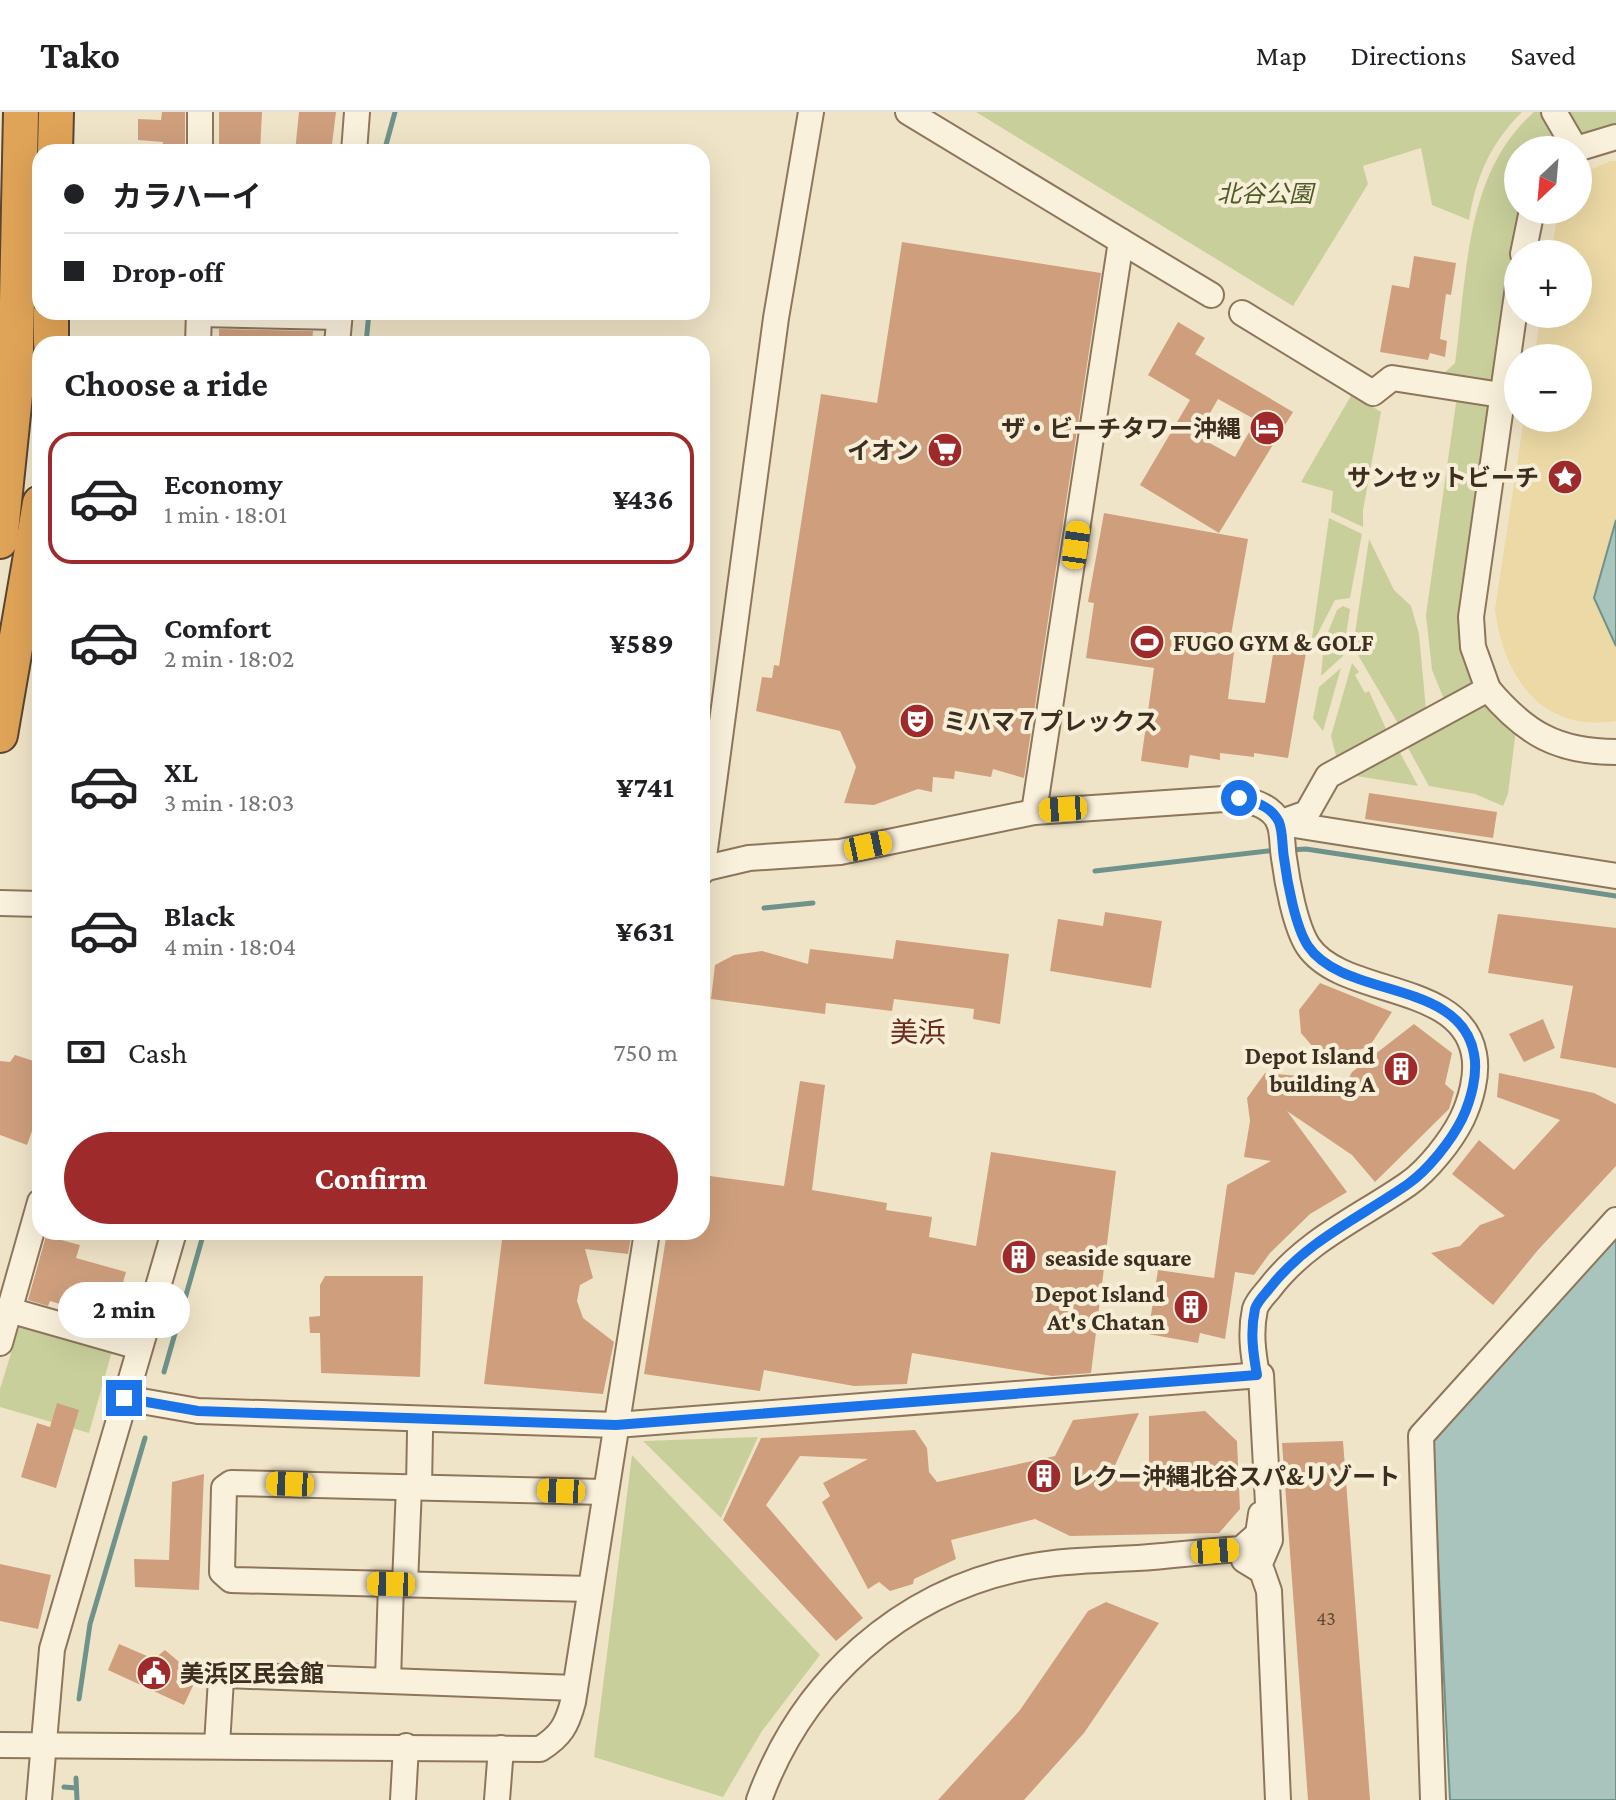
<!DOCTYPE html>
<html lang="en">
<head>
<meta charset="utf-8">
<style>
	:root { --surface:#fff; --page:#f6f6f6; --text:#202124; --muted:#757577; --line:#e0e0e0; --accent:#9e2a2b }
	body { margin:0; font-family:"Crimson Pro","Noto Sans JP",serif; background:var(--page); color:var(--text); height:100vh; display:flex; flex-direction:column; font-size:30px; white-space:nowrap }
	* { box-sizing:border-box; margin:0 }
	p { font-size:26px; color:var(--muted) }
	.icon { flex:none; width:44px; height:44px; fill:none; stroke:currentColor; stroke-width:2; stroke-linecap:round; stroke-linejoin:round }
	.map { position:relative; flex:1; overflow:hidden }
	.details { position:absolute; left:32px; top:224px; width:678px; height:904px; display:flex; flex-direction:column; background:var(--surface); border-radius:24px; box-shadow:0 8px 32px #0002 }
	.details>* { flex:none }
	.guide { position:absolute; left:32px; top:32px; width:678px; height:176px; border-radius:24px; box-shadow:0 8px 32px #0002; display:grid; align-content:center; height:176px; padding:0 32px; background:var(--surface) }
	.needle { width:52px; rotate:206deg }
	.controls { position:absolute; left:1504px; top:24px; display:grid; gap:16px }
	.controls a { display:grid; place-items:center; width:88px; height:88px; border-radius:50%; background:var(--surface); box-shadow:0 8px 32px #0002; font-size:40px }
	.end { position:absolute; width:36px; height:36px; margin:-18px; border:10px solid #1a73e8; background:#fff; box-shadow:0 0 0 4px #fff }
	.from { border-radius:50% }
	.bubble { position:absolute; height:56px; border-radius:28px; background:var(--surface); box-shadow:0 8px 32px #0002; font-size:26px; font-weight:700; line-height:56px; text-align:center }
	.car { position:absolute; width:24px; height:48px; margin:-24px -12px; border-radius:10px; box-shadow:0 0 6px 2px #0007; background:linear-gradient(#f5c518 24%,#345 0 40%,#f5c518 0 76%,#345 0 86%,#f5c518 0) }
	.guide b { display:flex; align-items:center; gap:28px; height:76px; font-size:30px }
	.guide b+b { border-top:2px solid var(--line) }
	.guide i { width:20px; height:20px; background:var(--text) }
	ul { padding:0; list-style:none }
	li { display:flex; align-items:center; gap:24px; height:132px; margin:0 16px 12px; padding:0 16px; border:4px solid transparent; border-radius:24px }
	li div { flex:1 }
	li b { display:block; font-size:30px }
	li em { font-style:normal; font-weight:700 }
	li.current { border-color:var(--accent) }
	li>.icon { width:72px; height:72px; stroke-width:1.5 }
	h2 { padding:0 32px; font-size:36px; line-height:96px }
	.pay { display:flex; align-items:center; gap:20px; height:88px; padding:0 32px; font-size:30px }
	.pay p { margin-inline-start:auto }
	.action { display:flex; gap:16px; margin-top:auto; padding:16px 32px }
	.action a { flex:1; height:92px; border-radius:48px; background:var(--accent); color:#fff; font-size:32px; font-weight:700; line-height:92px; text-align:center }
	header { display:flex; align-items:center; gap:48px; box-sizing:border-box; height:112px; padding:0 40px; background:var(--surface); border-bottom:2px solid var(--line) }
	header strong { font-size:38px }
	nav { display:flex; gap:44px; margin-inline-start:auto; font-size:28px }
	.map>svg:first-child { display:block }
</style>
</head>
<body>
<header>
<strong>Tako</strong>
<nav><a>Map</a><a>Directions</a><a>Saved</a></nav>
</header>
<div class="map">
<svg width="1616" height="1688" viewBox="0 0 1616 1688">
	<rect width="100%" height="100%" fill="#f0e4c8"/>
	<g fill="#c9cf9b">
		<path d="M976 0H1522C1490 32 1476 65 1469 108L1432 93 1421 36 1363 54 1368 72 1293 194Z"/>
		<path d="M1534 0H1543L1558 36 1518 38V98H1521L1495 264 1486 270 1440 265 1455 251C1467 166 1464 61 1534 0Z"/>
		<polygon points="1561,0 1616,0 1616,18 1580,24"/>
		<polygon points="1352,282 1381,300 1363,398 1363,415 1331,400 1333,379 1301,370"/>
		<polygon points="1457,284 1486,291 1490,296 1474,567 1472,573 1445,590 1432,558 1426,503"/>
		<polygon points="1329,406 1362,422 1350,486 1335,488 1316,525 1312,526"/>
		<polygon points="1369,427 1394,478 1411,494 1419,522 1426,598 1399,613 1358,543 1354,528"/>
		<polygon points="1343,494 1350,497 1343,544 1321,564 1324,530 1337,498"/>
		<polygon points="1352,551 1359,560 1355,563 1365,581 1369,579 1387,619 1337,648 1331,624"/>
		<polygon points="1341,556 1323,619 1313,606 1319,575"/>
		<polygon points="1475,592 1488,592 1516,618 1508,682 1503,694 1475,682 1429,674 1408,636 1408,632"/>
		<polygon points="1398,637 1418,674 1344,662"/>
		<polygon points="20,1212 112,1239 89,1321 0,1295 0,1277"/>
		<polygon points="758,1325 721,1406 643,1329 757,1325"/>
		<polygon points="632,1343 820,1543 762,1619 723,1685 594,1645"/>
	</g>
	<path fill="#ecd9a5" d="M1610 49H1616V408L1594 486 1616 534V609C1541 621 1503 564 1495 497L1524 306H1578V246H1534L1541 202H1578V142H1551L1558 100 1578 98 1579 63Z"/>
	<g fill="#a9c4bc" stroke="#6f938a" stroke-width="2">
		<polygon points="1616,408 1616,534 1594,486"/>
		<polygon points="1616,1118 1616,1688 1450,1688 1432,1325"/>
	</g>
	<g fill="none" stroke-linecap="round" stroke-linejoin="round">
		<g stroke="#6f938a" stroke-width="5">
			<polyline points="384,40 395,0"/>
			<polyline points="366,232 369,200"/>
			<polyline points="1290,738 1306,737 1616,784"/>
			<polyline points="1095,759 1276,738"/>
			<polyline points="764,796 813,791"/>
			<polyline points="164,1260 204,1120"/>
			<polyline points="79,1587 90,1512 145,1326"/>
			<polyline points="76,1666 77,1688"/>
			<polyline points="64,1675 76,1676"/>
		</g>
	</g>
	<g fill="#cf9f7d" fill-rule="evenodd">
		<polygon points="162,0 185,0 185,40 162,40 163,30 138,28 138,7 161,8"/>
		<polygon points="219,0 262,0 260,40 219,40"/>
		<polygon points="299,0 336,0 331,40 295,40"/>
		<polygon points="902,130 1101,161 1024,666 993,657 991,665 955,659 954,667 933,665 932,680 918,677 874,693 844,691 856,655 840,619 756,599 762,565 772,566 774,553 779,554 821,282 877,291"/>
		<polygon points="1414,144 1456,151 1451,183 1446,182 1440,227 1447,229 1445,245 1430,241 1428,248 1380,240 1392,173 1409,176"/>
		<path d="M1178 210 1205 226 1195 242 1293 300 1219 421 1140 373 1190 288 1148 263ZM1218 287 1256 308 1235 345 1197 324Z"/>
		<polygon points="219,217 313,219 312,232 219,232"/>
		<polygon points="1104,401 1248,427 1228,540 1234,540 1228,587 1265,591 1275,530 1307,535 1288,646 1254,641 1254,645 1220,641 1220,648 1190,643 1188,656 1141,649 1154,556 1086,546 1094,491 1088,490"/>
		<polygon points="1369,681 1497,700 1493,726 1365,707"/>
		<polygon points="1105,800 1162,809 1151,876 1050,859 1058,807 1103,814"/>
		<polygon points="1498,802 1616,816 1616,956 1560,946 1573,874 1488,861"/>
		<polygon points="896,828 1009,842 1000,912 973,907 974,897 894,887 892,899 826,891 825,902 711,887 715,853 734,843 762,839 808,852 810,837 893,847"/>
		<polygon points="1320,871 1392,900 1369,935 1334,944 1313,935 1301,921 1299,898"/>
		<polygon points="1543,907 1555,936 1524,950 1509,922"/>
		<polygon points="1414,912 1452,941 1445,972 1454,980 1449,997 1375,1070 1352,1043 1287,999 1347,1080 1310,1102 1270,1141 1254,1163 1235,1160 1225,1227 1200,1221 1198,1231 1148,1222 1158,1158 1214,1166 1227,1073 1271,1049 1244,1045 1250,1009 1247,986 1265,961 1323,966 1340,982 1352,960"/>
		<polygon points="15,943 40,951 40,997 27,1033 0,1023 0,949 10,950"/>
		<polygon points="1499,961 1594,981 1616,992 1616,1054 1538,1138 1493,1193 1431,1141 1460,1134 1480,1113 1505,1104 1452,1062 1479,1028 1514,1058 1560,1008 1497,985"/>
		<polygon points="800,969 825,973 812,1078 887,1091 886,1098 932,1105 929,1125 976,1134 991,1040 1116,1059 1091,1261 1052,1264 912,1241 907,1272 854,1274 764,1258 760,1279 644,1262 667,1120 702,1120 702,1063 784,1074"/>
		<polygon points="503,1120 632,1120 628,1142 585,1137 593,1166 580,1173 577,1189 583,1206 614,1230 603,1282 484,1272"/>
		<polygon points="46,1124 80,1133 76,1146 126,1160 112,1208 50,1189 48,1194 28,1188"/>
		<polygon points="325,1164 423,1164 420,1265 321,1261 320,1221 310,1221 309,1205 320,1204 320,1173"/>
		<polygon points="57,1291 79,1298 56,1376 21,1365 37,1311 50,1315"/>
		<polygon points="1205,1299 1237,1329 1240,1397 1219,1421 1070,1424 1035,1407 951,1428 956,1447 914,1467 913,1472 890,1479 879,1470 868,1477 822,1390 830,1384 823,1371 868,1347 800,1344 766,1393 863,1506 836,1529 723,1408 761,1326 915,1318 927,1336 929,1360 937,1370 1055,1344 1073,1308 1139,1301 1111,1362 1149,1368 1149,1304"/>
		<polygon points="1343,1329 1370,1688 1308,1688 1282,1331"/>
		<polygon points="204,1362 199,1478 135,1475 134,1447 169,1448 172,1370"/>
		<polygon points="0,1452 51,1463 38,1517 0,1509"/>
		<polygon points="1106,1490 1159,1511 1084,1621 1024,1688 938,1688 1020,1598 1088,1499"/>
		<polygon points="119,1532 154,1547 165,1538 197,1565 184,1593 108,1558"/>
	</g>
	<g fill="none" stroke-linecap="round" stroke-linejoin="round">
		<defs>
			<g id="minor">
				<polyline points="908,0 1121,129 1034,700"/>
				<polyline points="1554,0 1575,36"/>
				<polyline points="1573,38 1616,25"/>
				<polyline points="200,40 200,0"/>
				<polyline points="354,40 357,0"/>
				<polyline points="1121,129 1211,183"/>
				<polyline points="1523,142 1532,98"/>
				<polyline points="1242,201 1373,281 1392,266 1501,283"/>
				<polyline points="199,202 339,205"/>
				<polyline points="198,232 199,200"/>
				<polyline points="337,232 340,200"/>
				<polyline points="1488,577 1473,535 1471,505 1518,175"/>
				<path d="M1279 711 1307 701 1328 664 1488 577C1525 621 1557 640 1616 640"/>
				<polyline points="1282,711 1616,764"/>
				<path d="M702 757 749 746 840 740 1034 700 1239 686C1254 690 1271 694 1279 710 1283 720 1282 735 1284 746 1287 769 1295 814 1308 834 1342 885 1461 869 1474 942 1478 962 1471 988 1462 1007 1451 1029 1428 1058 1408 1072 1359 1106 1306 1128 1269 1177 1264 1183 1257 1190 1255 1197 1250 1220 1253 1241 1257 1263"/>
				<polyline points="702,760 776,206 811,0"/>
				<polyline points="0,791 40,792"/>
				<polyline points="9,1198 139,1235"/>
				<polyline points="0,1231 40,1090"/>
				<polyline points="124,1286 198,1299 616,1313 1261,1263 1270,1428 1258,1456"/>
				<polyline points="419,1375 420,1320"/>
				<polyline points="1244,1448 1262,1459 1269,1479 1278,1688"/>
				<polyline points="405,1472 409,1375"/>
				<polyline points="590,1477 231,1468 222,1460 224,1376 231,1371 605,1380"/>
				<polyline points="388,1568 391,1472"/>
				<path d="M0 1633 540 1637C561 1624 567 1613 573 1590L647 1120"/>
				<polyline points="217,1633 221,1567 226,1563 575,1576"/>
				<polyline points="39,1688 52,1537 174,1120"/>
				<polyline points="403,1688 406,1634"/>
				<polyline points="497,1688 501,1636"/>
				<path d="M759 1688C802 1569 901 1479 1028 1455 1064 1448 1101 1448 1137 1446 1172 1444 1206 1439 1241 1437L1258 1422 1261 1402"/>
				<polyline points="1433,1688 1421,1324 1616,1108"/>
			</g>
			<g id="highway">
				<polyline points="55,40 56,0"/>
				<polyline points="51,232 51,200"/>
				<polyline points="0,429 15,283 21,0"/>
				<polyline points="0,623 40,391"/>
			</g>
		</defs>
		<use href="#minor" stroke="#8d765c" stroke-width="28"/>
		<use href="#highway" stroke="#5b4430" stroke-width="38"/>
		<use href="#minor" stroke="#faf1dc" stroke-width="24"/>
		<use href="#highway" stroke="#e0a458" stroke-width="34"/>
	</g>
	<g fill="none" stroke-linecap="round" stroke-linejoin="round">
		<path stroke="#1a73e8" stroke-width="10" d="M124 1286 198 1299 616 1313 1257 1263C1253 1241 1250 1220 1255 1197 1257 1190 1264 1183 1269 1177 1306 1129 1359 1106 1408 1072 1428 1058 1451 1029 1462 1007 1471 988 1478 962 1474 942 1461 867 1344 887 1308 834 1295 814 1287 769 1284 746 1282 735 1283 720 1279 710 1271 694 1254 689 1239 686"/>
	</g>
	<defs>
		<symbol id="hotel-disc" viewBox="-11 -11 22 22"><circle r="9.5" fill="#9e2a2b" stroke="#f7eed8"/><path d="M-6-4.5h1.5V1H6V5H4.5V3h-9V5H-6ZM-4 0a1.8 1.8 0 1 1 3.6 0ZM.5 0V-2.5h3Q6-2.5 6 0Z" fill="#fff"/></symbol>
		<symbol id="supermarket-disc" viewBox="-11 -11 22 22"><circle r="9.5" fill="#9e2a2b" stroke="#f7eed8"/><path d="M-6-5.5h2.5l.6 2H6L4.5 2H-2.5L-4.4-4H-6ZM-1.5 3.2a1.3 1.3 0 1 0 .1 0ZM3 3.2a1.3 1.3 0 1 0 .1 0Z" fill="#fff"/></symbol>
		<symbol id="sight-disc" viewBox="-11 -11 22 22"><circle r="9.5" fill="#9e2a2b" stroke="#f7eed8"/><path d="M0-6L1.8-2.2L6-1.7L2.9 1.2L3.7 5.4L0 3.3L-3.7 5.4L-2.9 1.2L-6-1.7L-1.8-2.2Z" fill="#fff"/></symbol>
		<symbol id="stadium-disc" viewBox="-11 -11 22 22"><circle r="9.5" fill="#9e2a2b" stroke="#f7eed8"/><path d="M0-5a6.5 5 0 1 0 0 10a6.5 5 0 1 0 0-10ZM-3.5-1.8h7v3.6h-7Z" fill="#fff"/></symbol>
		<symbol id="theatre-disc" viewBox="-11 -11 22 22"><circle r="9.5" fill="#9e2a2b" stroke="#f7eed8"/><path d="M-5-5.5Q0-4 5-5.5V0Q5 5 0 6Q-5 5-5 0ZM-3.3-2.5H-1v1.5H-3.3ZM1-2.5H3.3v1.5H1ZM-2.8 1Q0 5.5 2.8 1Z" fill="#fff"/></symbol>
		<symbol id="building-disc" viewBox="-11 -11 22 22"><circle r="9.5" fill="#9e2a2b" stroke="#f7eed8"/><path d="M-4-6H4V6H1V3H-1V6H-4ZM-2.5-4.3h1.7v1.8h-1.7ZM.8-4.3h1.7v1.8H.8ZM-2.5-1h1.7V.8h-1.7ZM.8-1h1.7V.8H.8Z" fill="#fff"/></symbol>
		<symbol id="civic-disc" viewBox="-11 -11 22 22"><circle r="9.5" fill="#9e2a2b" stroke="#f7eed8"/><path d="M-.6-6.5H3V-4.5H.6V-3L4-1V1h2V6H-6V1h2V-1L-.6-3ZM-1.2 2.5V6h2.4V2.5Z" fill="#fff"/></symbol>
	</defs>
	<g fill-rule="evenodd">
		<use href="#hotel-disc" x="1247" y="296" width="40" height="40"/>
		<use href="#supermarket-disc" x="925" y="318" width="40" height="40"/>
		<use href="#sight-disc" x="1545" y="345" width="40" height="40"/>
		<use href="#stadium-disc" x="1127" y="510" width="40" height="40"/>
		<use href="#theatre-disc" x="897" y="589" width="40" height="40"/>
		<use href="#building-disc" x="1381" y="937" width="40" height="40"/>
		<use href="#building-disc" x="999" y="1125" width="40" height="40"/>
		<use href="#building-disc" x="1171" y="1175" width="40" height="40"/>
		<use href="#building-disc" x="1024" y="1344" width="40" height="40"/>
		<use href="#civic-disc" x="134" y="1541" width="40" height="40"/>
	</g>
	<g text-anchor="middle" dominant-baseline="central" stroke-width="8" stroke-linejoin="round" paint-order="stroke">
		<g font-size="20" fill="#624a37">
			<text x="1326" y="1506">43</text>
		</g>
		<g font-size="24" font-style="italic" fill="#4d5a26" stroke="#f7eed8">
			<text x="1265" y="81">北谷公園</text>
		</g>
		<g font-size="24" font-weight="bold" fill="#3d2e20" stroke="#f7eed8" text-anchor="end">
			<text x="1241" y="316">ザ・ビーチタワー沖縄</text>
			<text x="919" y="338">イオン</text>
			<text x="1539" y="365">サンセットビーチ</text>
			<text x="1173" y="530" text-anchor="start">FUGO GYM &amp; GOLF</text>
			<text x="943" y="609" text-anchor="start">ミハマ７プレックス</text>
			<text x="1375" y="943">Depot Island<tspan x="1375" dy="28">building A</tspan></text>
			<text x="1045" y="1145" text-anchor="start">seaside square</text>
			<text x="1165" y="1181">Depot Island<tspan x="1165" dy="28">At's Chatan</tspan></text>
			<text x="1070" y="1364" text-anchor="start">レクー沖縄北谷スパ&amp;リゾート</text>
			<text x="180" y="1561" text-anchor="start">美浜区民会館</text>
		</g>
		<g font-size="28" fill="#6b2e1e" stroke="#f7eed8">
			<text x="918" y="920">美浜</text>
		</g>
	</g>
</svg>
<div class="controls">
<a><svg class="needle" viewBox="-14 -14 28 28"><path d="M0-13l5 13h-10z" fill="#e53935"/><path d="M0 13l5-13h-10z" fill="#757577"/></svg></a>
<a>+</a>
<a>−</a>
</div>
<i class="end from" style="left:1239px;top:686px"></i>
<i class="end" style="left:124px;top:1286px"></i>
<div class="bubble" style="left:58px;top:1170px;width:132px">2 min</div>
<i class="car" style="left:1076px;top:433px;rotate:8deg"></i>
<i class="car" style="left:1063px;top:697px;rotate:266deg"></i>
<i class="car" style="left:868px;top:734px;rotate:78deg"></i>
<i class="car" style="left:290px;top:1372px;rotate:272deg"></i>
<i class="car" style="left:561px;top:1379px;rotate:272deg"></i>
<i class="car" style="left:1215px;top:1439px;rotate:86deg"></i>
<i class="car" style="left:391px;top:1472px;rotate:271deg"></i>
<div class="guide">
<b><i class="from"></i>カラハーイ</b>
<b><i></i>Drop-off</b>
</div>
<section class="details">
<h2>Choose a ride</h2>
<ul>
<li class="current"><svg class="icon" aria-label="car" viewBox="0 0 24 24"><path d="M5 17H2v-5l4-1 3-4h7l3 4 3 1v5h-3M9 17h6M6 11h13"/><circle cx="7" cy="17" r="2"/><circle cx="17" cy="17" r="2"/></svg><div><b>Economy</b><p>1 min · 18:01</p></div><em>¥436</em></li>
<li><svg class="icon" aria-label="car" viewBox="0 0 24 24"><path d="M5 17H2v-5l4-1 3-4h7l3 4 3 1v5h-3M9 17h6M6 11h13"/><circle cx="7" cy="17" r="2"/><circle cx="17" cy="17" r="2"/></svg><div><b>Comfort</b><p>2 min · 18:02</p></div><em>¥589</em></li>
<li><svg class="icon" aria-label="car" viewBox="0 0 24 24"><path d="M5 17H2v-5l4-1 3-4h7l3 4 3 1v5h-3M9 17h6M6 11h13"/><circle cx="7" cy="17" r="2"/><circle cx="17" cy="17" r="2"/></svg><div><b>XL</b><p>3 min · 18:03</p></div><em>¥741</em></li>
<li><svg class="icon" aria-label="car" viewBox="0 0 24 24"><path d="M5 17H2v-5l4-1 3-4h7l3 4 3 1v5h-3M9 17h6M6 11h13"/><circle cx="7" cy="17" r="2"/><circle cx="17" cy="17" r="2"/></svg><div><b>Black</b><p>4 min · 18:04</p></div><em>¥631</em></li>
</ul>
<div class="pay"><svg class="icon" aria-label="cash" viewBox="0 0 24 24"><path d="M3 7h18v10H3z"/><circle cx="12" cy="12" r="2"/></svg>Cash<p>750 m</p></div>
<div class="action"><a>Confirm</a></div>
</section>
</div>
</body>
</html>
